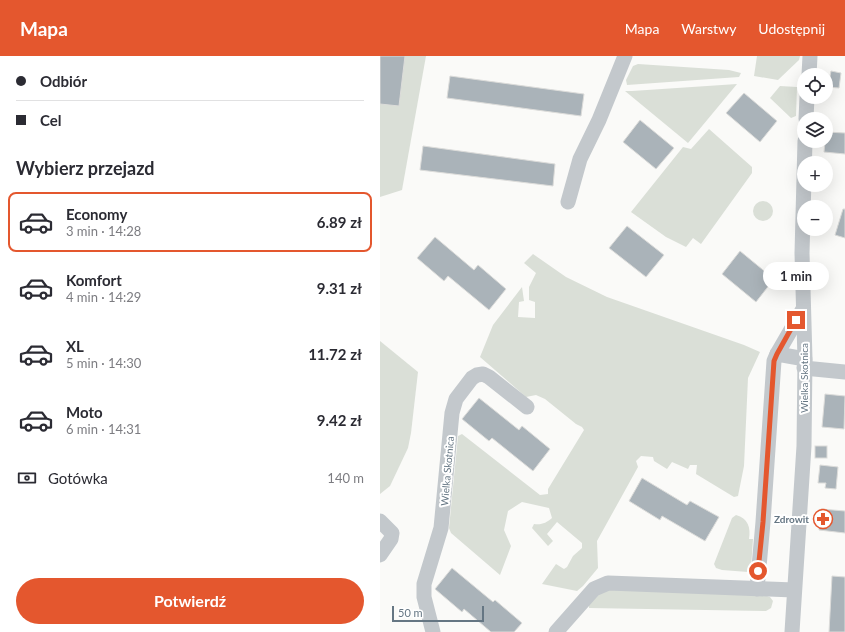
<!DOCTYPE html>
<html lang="pl">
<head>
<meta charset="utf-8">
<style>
	:root { --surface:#fff; --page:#f7f7f7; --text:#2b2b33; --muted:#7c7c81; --line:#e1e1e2; --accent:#e4572e }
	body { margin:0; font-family:Lato,sans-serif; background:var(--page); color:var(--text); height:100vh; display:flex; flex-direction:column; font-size:15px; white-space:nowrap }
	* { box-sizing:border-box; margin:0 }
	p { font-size:13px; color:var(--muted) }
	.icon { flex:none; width:22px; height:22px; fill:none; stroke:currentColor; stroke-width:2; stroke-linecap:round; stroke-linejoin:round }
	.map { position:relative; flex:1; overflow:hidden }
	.details { display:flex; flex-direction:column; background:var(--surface); width:380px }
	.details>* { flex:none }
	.top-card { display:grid; align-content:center; height:88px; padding:0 16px; background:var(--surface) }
	.buttons { position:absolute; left:417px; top:12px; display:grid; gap:8px }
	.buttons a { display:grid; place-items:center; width:36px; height:36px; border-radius:50%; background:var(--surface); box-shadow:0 4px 16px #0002; font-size:20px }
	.scale { position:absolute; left:12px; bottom:10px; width:92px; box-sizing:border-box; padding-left:4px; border:2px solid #657683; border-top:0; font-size:11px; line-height:14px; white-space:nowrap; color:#657683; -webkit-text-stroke:3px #fff; paint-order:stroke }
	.end { position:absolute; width:18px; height:18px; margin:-9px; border:5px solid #e4572e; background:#fff; box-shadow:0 0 0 2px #fff }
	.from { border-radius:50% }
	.bubble { position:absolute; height:28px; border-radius:14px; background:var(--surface); box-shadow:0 4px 16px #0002; font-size:13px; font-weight:700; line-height:28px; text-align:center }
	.top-card b { display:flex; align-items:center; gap:14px; height:38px; font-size:15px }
	.top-card b+b { border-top:1px solid var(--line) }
	.top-card i { width:10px; height:10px; background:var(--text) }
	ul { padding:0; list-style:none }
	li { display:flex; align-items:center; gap:12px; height:60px; margin:0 8px 6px; padding:0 8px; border:2px solid transparent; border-radius:8px }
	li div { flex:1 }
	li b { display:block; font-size:15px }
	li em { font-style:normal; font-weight:700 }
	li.on { border-color:var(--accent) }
	li>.icon { width:36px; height:36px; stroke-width:1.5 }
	h2 { padding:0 16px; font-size:18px; line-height:48px }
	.pay { display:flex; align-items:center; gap:10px; height:44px; padding:0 16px; font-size:15px }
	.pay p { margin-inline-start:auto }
	.primary-button { display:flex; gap:8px; margin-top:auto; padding:8px 16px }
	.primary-button a { flex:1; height:46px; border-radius:24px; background:var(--accent); color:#fff; font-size:16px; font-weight:700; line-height:46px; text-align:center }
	header { display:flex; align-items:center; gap:24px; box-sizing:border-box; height:56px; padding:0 20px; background:var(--accent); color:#fff }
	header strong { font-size:19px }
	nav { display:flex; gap:22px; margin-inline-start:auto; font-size:14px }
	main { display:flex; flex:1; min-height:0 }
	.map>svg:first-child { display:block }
</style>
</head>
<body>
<header>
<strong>Mapa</strong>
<nav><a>Mapa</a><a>Warstwy</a><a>Udostępnij</a></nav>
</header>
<main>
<section class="details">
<div class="top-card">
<b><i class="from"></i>Odbiór</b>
<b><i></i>Cel</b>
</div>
<h2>Wybierz przejazd</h2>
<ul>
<li class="on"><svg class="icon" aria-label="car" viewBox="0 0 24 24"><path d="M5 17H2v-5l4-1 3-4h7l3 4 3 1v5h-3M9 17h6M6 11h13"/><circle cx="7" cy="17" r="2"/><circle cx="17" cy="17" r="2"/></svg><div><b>Economy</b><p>3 min · 14:28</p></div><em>6.89 zł</em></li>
<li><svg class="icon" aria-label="car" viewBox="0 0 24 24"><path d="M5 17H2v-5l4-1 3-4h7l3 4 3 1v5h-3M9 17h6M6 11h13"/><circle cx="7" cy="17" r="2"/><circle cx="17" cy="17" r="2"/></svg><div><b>Komfort</b><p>4 min · 14:29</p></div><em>9.31 zł</em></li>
<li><svg class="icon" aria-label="car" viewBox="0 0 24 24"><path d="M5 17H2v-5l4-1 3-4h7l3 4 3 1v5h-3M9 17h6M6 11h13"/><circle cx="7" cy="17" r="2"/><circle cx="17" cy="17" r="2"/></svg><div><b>XL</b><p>5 min · 14:30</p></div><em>11.72 zł</em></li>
<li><svg class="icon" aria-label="car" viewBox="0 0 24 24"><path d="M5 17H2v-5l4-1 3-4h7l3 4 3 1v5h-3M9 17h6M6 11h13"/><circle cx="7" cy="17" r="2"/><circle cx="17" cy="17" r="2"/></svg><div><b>Moto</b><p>6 min · 14:31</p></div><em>9.42 zł</em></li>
</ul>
<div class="pay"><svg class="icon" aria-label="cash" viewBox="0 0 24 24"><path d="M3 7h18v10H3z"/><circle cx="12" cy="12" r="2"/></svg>Gotówka<p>140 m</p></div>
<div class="primary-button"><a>Potwierdź</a></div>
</section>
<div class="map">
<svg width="465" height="576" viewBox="0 0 465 576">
	<rect width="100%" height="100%" fill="#fafaf8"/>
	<g fill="#dadfd7">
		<polygon points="0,0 46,0 22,134 0,141"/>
		<polygon points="377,0 420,0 419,4 398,24 374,20"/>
		<polygon points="258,8 349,14 361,17 359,21 247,29 246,24 253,10"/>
		<polygon points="357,28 308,87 245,35 252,35"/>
		<polygon points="400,30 417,31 416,60 411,62 390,42"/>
		<polygon points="329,73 372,111 372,117 321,188 313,182 306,191 286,181 251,156 303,91 311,93"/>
		<circle cx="383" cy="155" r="10"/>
		<path d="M153 198 186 221 227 241 364 289 380 296 368 322 364 410 358 440 354 441 316 418 317 409H310L308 413 292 406 287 413 274 405 273 401 261 400 256 405 258 411 217 485 218 512 203 530 197 535 162 528 176 508 184 513 187 511 193 500 202 492V487L177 466 167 478 173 485 168 490 152 472 154 468C162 469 166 467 172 462L169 452 142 446 128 455 124 474 131 490 120 519 71 477 69 472 78 380 82 378 160 439 168 438V433L204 374 202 371 196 368 165 343 156 339 146 341 100 301 113 269 142 231 144 245 139 246 138 261 155 262V246L149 244V231L156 217 144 207Z"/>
		<polygon points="0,285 38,316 31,377 28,392 10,430 0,438"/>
		<path d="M356 459C368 462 371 472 369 483H373L371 512 368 516 342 514 336 512 334 508 352 462Z"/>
		<polygon points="229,533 384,539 390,541 393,545 391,552 386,555 209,552 209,546 217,539"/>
	</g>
	<g fill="#aab3b9" stroke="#dcdcda">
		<polygon points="0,0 25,0 19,50 0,48"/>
		<polygon points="451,15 461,17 459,32 448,31"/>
		<polygon points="70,20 204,38 201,60 67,42"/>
		<polygon points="364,37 397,65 380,86 346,57"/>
		<polygon points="260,64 294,92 276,113 243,86"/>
		<polygon points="446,76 465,77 465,98 444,96"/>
		<polygon points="43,90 175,108 173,130 40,114"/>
		<polygon points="463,153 465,153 465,182 455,179"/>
		<polygon points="247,170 284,199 266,221 229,192"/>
		<polygon points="55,181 94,214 98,209 126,233 109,254 68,220 64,225 37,202"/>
		<polygon points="360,195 394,223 376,246 342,218"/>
		<polygon points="445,338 465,340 464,373 442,371"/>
		<polygon points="99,342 139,374 142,370 170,393 153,415 112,382 109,385 82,363"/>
		<rect x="435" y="390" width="12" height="12"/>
		<polygon points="440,409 458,411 456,433 445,432 446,427 438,427"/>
		<polygon points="262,422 307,449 310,445 339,461 325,485 282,460 280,464 249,445"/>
		<polygon points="441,453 465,455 465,477 439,474"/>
		<polygon points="72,512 113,546 115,544 142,567 134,576 111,576 84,553 82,556 55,533"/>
		<polygon points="452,520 465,521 465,576 449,576"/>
	</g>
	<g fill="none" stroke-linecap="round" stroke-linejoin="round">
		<g stroke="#c3c8cc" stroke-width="15">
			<polyline points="429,19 430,0"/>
			<polyline points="426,63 427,41"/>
			<polyline points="188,146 200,103 219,64 245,0"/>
			<polyline points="397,298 425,303"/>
			<polyline points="424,312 465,316"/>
			<polyline points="0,465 12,477 11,483 0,499"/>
			<polyline points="377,533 383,466 394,305 397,298 423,253"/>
			<polyline points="53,576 44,541 44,528 61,472 72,357 76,343 92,322 97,319 103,318 109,321 147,351"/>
			<polyline points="176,576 214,533 228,527 414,534"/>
			<polyline points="412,576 424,390 425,303 422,197 425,85"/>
		</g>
	</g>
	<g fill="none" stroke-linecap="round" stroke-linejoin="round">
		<polyline stroke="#e4572e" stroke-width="5" points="378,515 383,466 394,305 397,298 416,264"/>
	</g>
	<defs>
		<symbol id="pharmacy-ring" viewBox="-11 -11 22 22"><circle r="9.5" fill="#fff" stroke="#e4572e" stroke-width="1.5"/><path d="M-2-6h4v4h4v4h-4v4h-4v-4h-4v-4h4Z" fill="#e4572e"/></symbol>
	</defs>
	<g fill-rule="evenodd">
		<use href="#pharmacy-ring" x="432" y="452" width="22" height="22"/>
	</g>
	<g text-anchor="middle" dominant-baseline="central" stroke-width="4" stroke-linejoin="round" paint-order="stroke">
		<g font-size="10" fill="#657683" stroke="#fff">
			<text transform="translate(424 322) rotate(-90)">Wielka Skotnica</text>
			<text transform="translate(67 415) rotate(-85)">Wielka Skotnica</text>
		</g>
		<g font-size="10" font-weight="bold" fill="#657683" stroke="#fff" text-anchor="end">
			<text x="429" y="463">Zdrowit</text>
		</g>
	</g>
</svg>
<div class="buttons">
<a><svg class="icon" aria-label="locate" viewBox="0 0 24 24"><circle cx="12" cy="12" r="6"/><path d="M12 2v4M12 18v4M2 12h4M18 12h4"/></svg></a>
<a><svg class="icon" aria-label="layers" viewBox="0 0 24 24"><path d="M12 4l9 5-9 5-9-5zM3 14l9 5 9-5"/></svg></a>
<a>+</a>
<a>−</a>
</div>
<div class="scale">50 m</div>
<i class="end from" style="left:378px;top:515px"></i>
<i class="end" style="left:416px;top:264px"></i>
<div class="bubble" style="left:383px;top:206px;width:66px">1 min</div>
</div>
</main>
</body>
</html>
